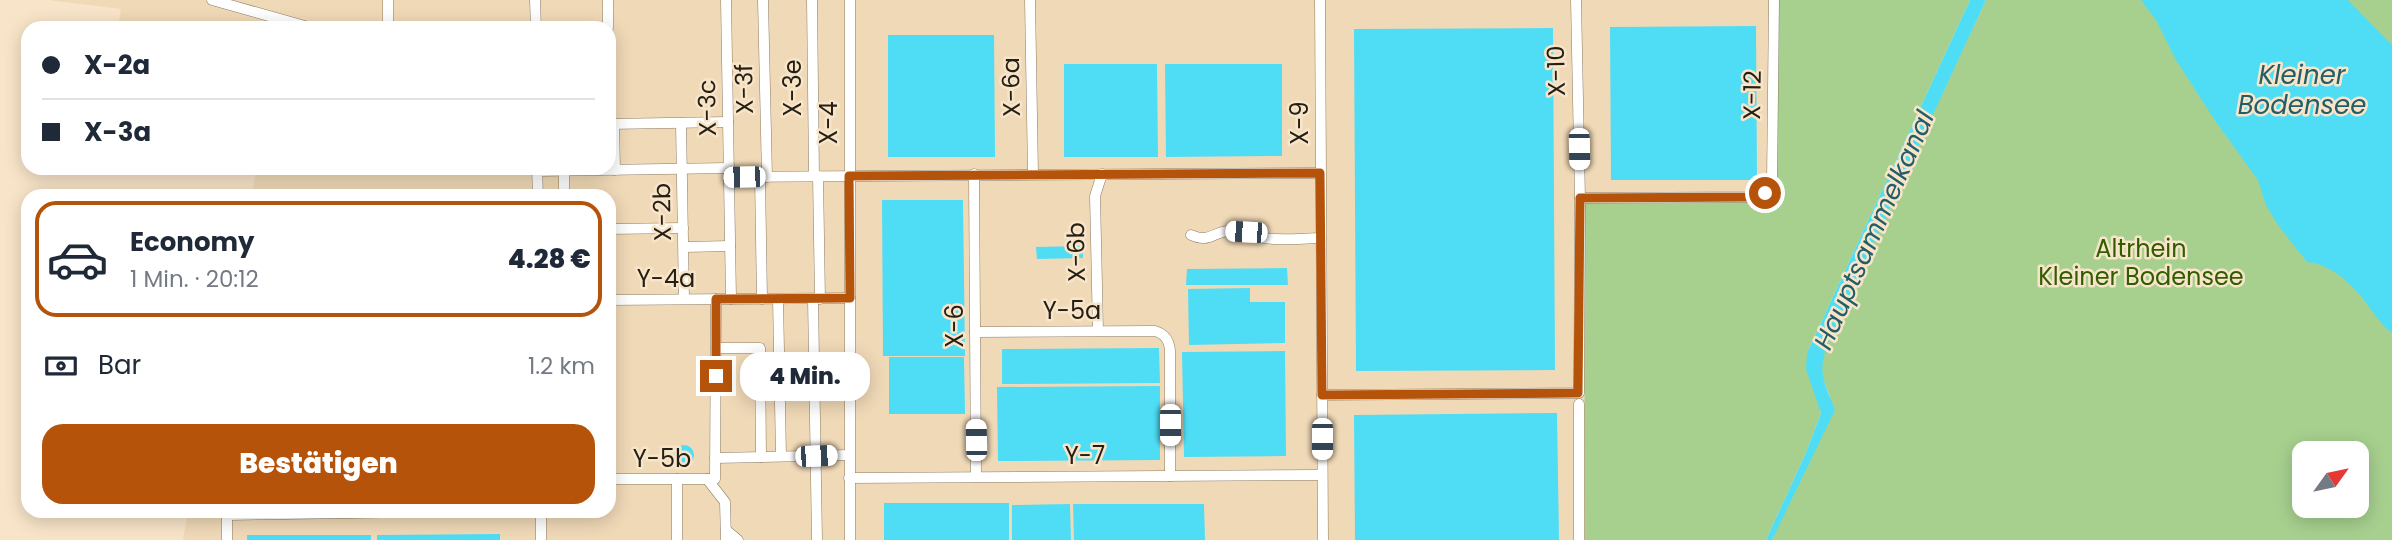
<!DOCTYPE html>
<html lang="de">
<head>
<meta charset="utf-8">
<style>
	:root { --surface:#fff; --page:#f6f6f7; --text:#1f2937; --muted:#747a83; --line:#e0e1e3; --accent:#b45309 }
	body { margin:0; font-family:Poppins,sans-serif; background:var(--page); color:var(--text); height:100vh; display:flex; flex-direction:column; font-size:26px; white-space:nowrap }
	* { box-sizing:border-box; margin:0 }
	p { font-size:23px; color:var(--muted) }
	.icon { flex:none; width:38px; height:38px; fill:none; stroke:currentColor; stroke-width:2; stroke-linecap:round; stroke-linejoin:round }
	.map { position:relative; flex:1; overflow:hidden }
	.panel { position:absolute; left:21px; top:189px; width:595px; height:329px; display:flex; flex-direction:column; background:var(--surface); border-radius:21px; box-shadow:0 4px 18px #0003 }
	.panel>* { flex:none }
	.hud { position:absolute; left:21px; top:21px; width:595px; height:154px; border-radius:21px; box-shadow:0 4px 18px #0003; display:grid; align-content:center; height:154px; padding:0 21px; background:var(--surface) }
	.needle { width:46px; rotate:57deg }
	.tools { position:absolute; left:2292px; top:441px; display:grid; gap:14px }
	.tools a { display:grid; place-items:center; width:77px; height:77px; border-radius:14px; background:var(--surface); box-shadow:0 4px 18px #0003; font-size:35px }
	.end { position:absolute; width:32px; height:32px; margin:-16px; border:9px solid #b45309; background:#fff; box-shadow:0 0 0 4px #fff }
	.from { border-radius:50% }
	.bubble { position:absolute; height:49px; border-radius:21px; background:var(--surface); box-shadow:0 4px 18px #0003; font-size:23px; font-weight:800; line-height:49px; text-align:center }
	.car { position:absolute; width:21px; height:42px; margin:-21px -10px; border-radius:9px; box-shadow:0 0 5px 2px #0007; background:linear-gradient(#fff 24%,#345 0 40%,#fff 0 76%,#345 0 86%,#fff 0) }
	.hud b { display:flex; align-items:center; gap:24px; height:66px; font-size:26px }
	.hud b+b { border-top:2px solid var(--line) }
	.hud i { width:18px; height:18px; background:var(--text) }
	ul { padding:12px 0 0; list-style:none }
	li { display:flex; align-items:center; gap:21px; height:116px; margin:0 14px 10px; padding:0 7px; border:4px solid transparent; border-radius:21px }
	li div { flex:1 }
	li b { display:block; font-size:26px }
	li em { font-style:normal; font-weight:800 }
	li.current { border-color:var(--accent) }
	li>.icon { width:63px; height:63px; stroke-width:1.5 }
	.pay { display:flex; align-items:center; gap:18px; height:77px; padding:0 21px; font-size:26px }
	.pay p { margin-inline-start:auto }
	.action { display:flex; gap:14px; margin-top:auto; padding:14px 21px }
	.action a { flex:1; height:80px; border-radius:21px; background:var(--accent); color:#fff; font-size:28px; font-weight:800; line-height:80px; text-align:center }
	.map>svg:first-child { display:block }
</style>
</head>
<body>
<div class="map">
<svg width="2392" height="540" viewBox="0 0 2392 540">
	<rect width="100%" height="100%" fill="#f8e5c9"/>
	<polygon fill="#f0d9b7" points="48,0 1935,0 1687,540 183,540 188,511 609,511 609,196 251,196 257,168 609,168 609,28 118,28 121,9"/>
	<g fill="#a7d08f" fill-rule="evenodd">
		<polygon points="1774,0 1970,0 1807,353 1821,413 1805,455 1766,540 1585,540 1584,202 1771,199"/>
		<path d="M1986 0H2392V540H1772L1830 397 1822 376 1821 352ZM2305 453H2357V506H2305Z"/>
	</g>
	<g fill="#4eddf4">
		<path d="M1970 0H1986L1830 337C1817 372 1822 376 1835 410L1772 540H1766L1805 455 1821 413 1806 369 1807 353Z"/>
		<path d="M2141 0H2348L2392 45V333C2377 322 2371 307 2359 294 2346 278 2327 264 2307 262L2278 225 2266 205 2258 180 2216 122 2176 60 2156 20Z"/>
		<polygon points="1756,26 1757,180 1611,180 1610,27"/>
		<polygon points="1553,28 1555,370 1356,371 1354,29"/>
		<polygon points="888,35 994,35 995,157 888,157"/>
		<polygon points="1064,64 1157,64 1158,157 1064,157"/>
		<polygon points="1165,64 1282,64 1282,156 1166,157"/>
		<polygon points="882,200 963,200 965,356 883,356"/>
		<polygon points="1083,246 1083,258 1037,259 1036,247"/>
		<polygon points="1287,268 1288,285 1186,285 1187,269"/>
		<polygon points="1250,288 1250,302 1285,302 1285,343 1189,345 1188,289"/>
		<polygon points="1159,348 1160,383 1002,384 1002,349"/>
		<polygon points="1285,351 1286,456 1184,457 1182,352"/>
		<polygon points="889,357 964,357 965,414 889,414"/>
		<polygon points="1160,386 1160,460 998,461 997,387"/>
		<polygon points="1557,413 1559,540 1355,540 1354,415"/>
		<circle cx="684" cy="455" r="10"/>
		<rect x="884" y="503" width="125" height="37"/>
		<polygon points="1070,504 1071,540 1012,540 1012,505"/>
		<polygon points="1073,504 1204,504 1205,540 1074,540"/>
		<polygon points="500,534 500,540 377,540 377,535"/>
		<rect x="247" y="535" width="124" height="5"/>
	</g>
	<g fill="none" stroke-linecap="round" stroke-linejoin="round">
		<defs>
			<g id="minor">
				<polyline points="212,0 312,28"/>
				<polyline points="388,0 388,28"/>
				<polyline points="535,0 536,28"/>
				<polyline points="608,0 608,28"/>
				<polyline points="726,0 731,299"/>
				<polyline points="763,0 767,177"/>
				<polyline points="812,0 814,176"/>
				<polyline points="850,0 850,540"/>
				<polyline points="1030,0 1033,174"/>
				<polyline points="1320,0 1323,540"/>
				<polyline points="609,84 609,124"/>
				<polyline points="681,123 684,299"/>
				<polyline points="609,124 728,122"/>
				<polyline points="614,124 615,170"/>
				<polyline points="537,168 538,196"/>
				<polyline points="538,171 729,168"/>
				<polyline points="974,174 976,477"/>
				<polyline points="818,176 820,299"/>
				<polyline points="729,177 1320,173"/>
				<polyline points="760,177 762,299"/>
				<polyline points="564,188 564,168"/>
				<polyline points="1580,198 1759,197 1769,189 1772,182 1774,0"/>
				<polyline points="609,229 683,228"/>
				<path d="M1191 235C1209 243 1212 233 1227 231 1241 230 1252 237 1265 238 1283 241 1303 238 1321 238"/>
				<polyline points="684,247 730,246"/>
				<polyline points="778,299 781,456"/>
				<polyline points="813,299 817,540"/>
				<polyline points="609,300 850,298"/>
				<polyline points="1098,331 1095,196 1102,174"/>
				<path d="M975 332 1155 331C1165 334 1169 340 1170 350V476"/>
				<polyline points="716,348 760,348 761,457"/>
				<polyline points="1322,395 1579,393 1580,198 1576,0"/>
				<polyline points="1579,404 1579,540"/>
				<polyline points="715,458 849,455"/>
				<polyline points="849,478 1322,475"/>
				<polyline points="609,479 715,479 716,299"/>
				<polyline points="677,479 677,540"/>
				<polyline points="707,479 725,502 726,540"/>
				<polyline points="541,511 541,540"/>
				<polyline points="227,515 476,511"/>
				<polyline points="726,530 738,540"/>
				<polyline points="227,540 227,511"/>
			</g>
		</defs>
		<use href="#minor" stroke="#8d7c62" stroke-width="11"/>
		<use href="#minor" stroke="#fff" stroke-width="10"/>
	</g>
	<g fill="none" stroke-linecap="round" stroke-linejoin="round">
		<polyline stroke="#b45309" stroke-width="9" points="716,376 716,299 850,298 849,176 1320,173 1322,395 1578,393 1580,198 1759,197 1765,193"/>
	</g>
	<g text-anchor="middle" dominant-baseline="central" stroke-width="5" stroke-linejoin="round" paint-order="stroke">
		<g font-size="24" fill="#241e13" stroke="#f8e5c9">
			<text transform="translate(1556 71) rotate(-91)">X-10</text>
			<text transform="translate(1011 87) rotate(-91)">X-6a</text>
			<text transform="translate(792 88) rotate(-90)">X-3e</text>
			<text transform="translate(744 89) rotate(-91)">X-3f</text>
			<text transform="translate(1752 95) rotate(-89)">X-12</text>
			<text transform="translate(707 108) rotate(-91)">X-3c</text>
			<text transform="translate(828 123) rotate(-90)">X-4</text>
			<text transform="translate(1299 123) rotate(-90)">X-9</text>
			<text transform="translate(662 212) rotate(-91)">X-2b</text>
			<text transform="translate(1076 252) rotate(-91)">X-6b</text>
			<text x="666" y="278">Y-4a</text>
			<text x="1072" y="310">Y-5a</text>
			<text transform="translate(954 326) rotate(-90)">X-6</text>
			<text x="1085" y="455">Y-7</text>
			<text x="662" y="458">Y-5b</text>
		</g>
		<g font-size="24" fill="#305d01" stroke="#f8e5c9">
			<text x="2141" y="248">Altrhein<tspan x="2141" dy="28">Kleiner Bodensee</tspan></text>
		</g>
		<g font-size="26" font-style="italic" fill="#235d67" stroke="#f8e5c9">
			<text x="2302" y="75">Kleiner<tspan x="2302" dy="30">Bodensee</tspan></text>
			<text transform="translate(1874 230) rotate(-66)">Hauptsammelkanal</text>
		</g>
	</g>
</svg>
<div class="tools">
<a><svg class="needle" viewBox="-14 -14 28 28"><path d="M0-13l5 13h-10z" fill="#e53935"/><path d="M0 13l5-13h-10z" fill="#747a83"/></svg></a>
</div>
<i class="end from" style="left:1765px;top:193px"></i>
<i class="end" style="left:716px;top:376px"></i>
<div class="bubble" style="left:740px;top:352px;width:130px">4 Min.</div>
<i class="car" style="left:1579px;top:149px;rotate:179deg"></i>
<i class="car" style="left:744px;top:177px;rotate:269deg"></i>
<i class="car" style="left:1246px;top:232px;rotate:273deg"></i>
<i class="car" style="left:1170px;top:425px;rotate:180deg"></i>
<i class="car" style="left:1322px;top:439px;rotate:180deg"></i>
<i class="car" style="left:976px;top:440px;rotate:359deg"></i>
<i class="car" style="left:816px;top:456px;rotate:88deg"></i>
<div class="hud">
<b><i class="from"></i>X-2a</b>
<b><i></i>X-3a</b>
</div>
<section class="panel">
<ul>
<li class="current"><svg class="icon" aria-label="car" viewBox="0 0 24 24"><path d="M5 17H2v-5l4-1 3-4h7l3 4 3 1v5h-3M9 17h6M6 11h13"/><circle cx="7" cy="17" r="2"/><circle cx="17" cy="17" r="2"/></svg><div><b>Economy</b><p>1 Min. · 20:12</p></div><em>4.28 €</em></li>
</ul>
<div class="pay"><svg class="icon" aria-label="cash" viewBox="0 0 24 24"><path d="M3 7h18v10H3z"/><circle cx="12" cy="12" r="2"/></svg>Bar<p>1.2 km</p></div>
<div class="action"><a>Bestätigen</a></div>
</section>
</div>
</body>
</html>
